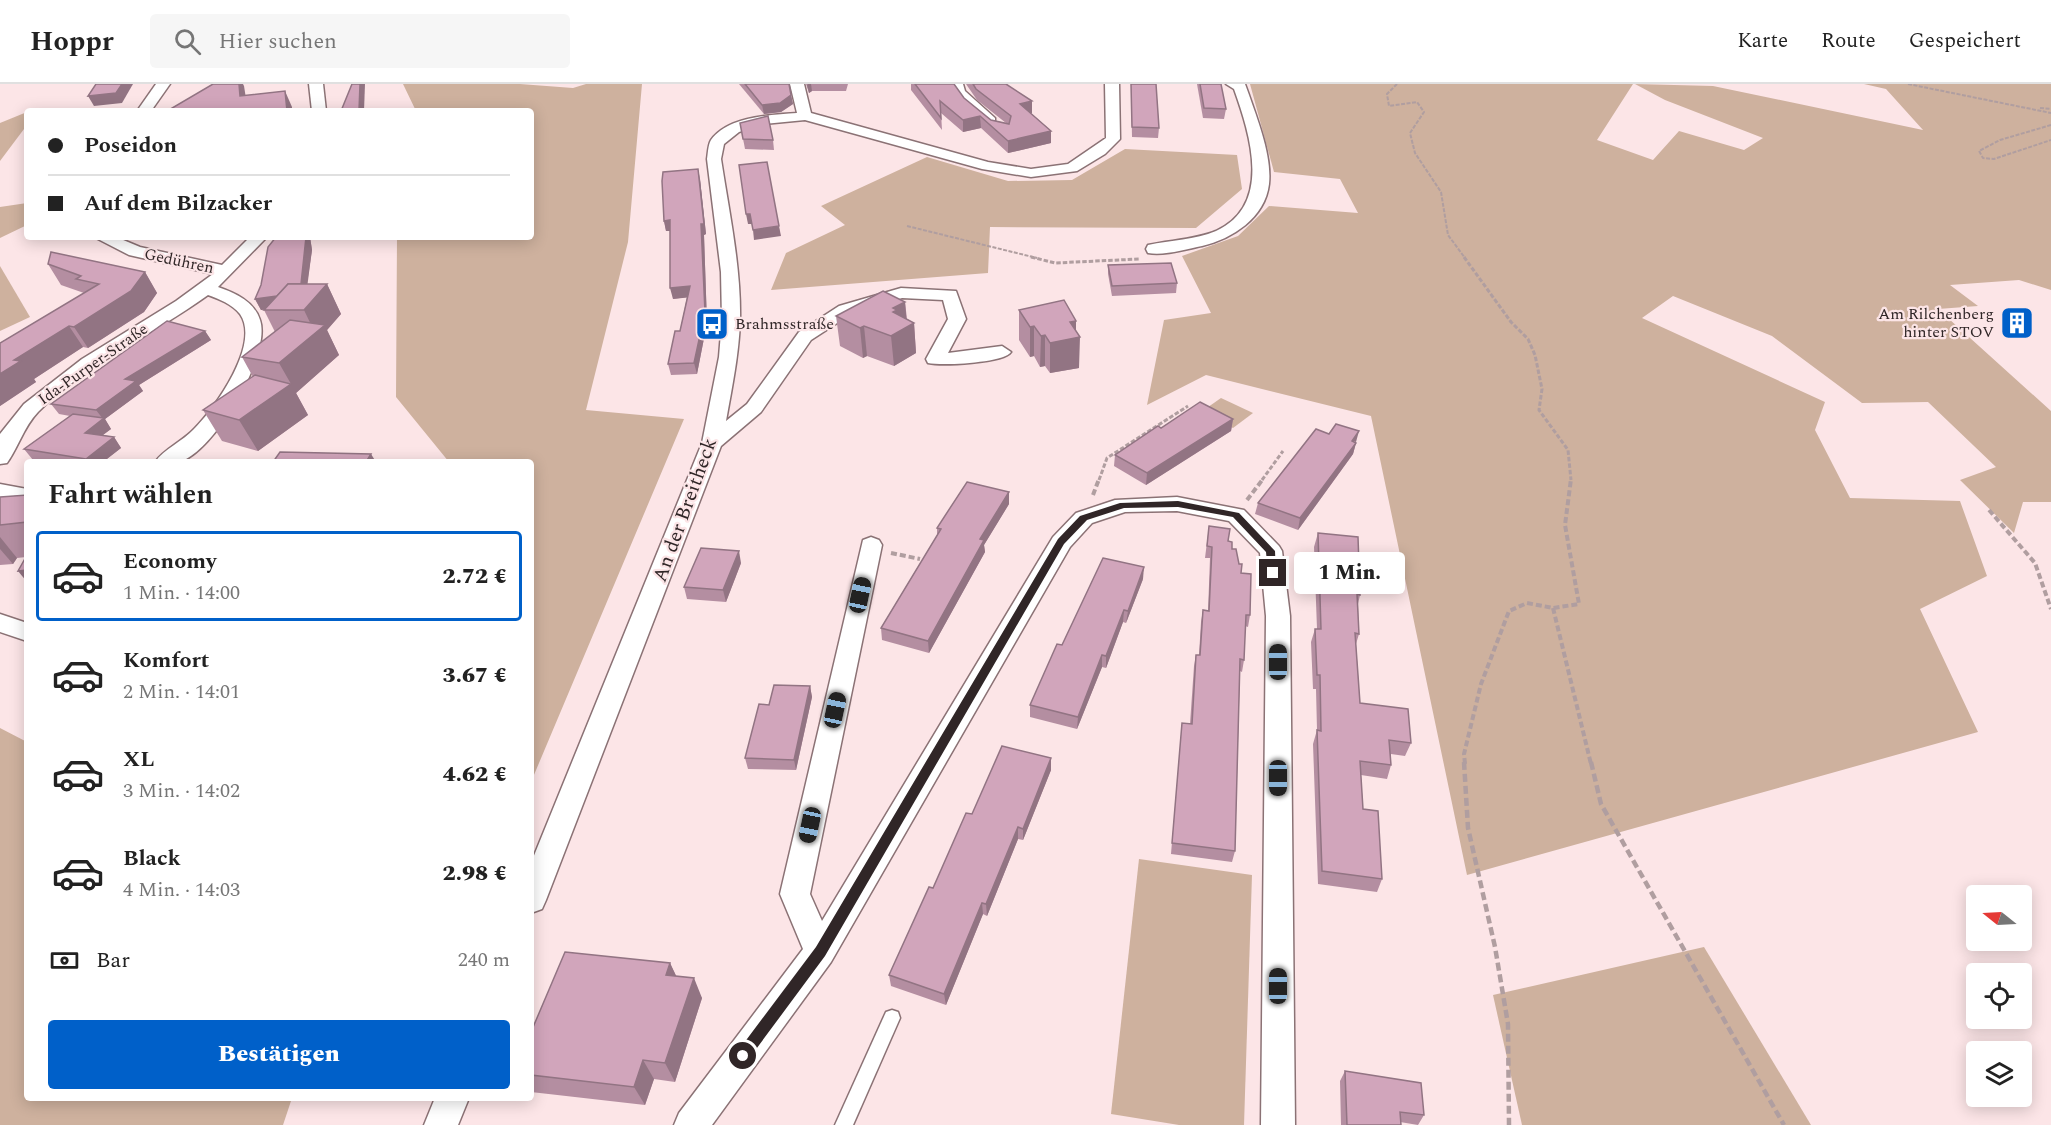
<!DOCTYPE html>
<html lang="de">
<head>
<meta charset="utf-8">
<style>
	:root { --surface:#fff; --page:#f6f6f6; --text:#222; --muted:#767676; --line:#e0e0e0; --accent:#0060c9 }
	body { margin:0; font-family:Spectral,serif; background:var(--page); color:var(--text); height:100vh; display:flex; flex-direction:column; font-size:22px; white-space:nowrap }
	* { box-sizing:border-box; margin:0 }
	p { font-size:20px; color:var(--muted) }
	.icon { flex:none; width:33px; height:33px; fill:none; stroke:currentColor; stroke-width:2; stroke-linecap:round; stroke-linejoin:round }
	.map { position:relative; flex:1; overflow:hidden }
	.sheet { position:absolute; left:24px; top:375px; width:510px; height:642px; display:flex; flex-direction:column; background:var(--surface); border-radius:6px; box-shadow:0 3px 15px #0003 }
	.sheet>* { flex:none }
	.top-card { position:absolute; left:24px; top:24px; width:510px; height:132px; border-radius:6px; box-shadow:0 3px 15px #0003; display:grid; align-content:center; height:132px; padding:0 24px; background:var(--surface) }
	.needle { width:39px; rotate:288deg }
	.controls { position:absolute; left:1966px; top:801px; display:grid; gap:12px }
	.controls a { display:grid; place-items:center; width:66px; height:66px; border-radius:6px; background:var(--surface); box-shadow:0 3px 15px #0003; font-size:30px }
	.end { position:absolute; width:27px; height:27px; margin:-14px; border:8px solid #302627; background:#fff; box-shadow:0 0 0 3px #fff }
	.from { border-radius:50% }
	.bubble { position:absolute; height:42px; border-radius:6px; background:var(--surface); box-shadow:0 3px 15px #0003; font-size:20px; font-weight:800; line-height:42px; text-align:center }
	.car { position:absolute; width:18px; height:36px; margin:-18px -9px; border-radius:8px; box-shadow:0 0 4px 2px #0007; background:linear-gradient(#222 24%,#8ab4d8 0 40%,#222 0 76%,#8ab4d8 0 86%,#222 0) }
	.top-card b { display:flex; align-items:center; gap:21px; height:57px; font-size:22px }
	.top-card b+b { border-top:2px solid var(--line) }
	.top-card i { width:15px; height:15px; background:var(--text) }
	ul { padding:0; list-style:none }
	li { display:flex; align-items:center; gap:18px; height:90px; margin:0 12px 9px; padding:0 12px; border:3px solid transparent; border-radius:6px }
	li div { flex:1 }
	li b { display:block; font-size:22px }
	li em { font-style:normal; font-weight:800 }
	li.selected { border-color:var(--accent) }
	li>.icon { width:54px; height:54px; stroke-width:1.5 }
	h2 { padding:0 24px; font-size:27px; line-height:72px }
	.pay { display:flex; align-items:center; gap:15px; height:66px; padding:0 24px; font-size:22px }
	.pay p { margin-inline-start:auto }
	.cta { display:flex; gap:12px; margin-top:auto; padding:12px 24px }
	.cta a { flex:1; height:69px; border-radius:6px; background:var(--accent); color:#fff; font-size:24px; font-weight:800; line-height:69px; text-align:center }
	header { display:flex; align-items:center; gap:36px; box-sizing:border-box; height:84px; padding:0 30px; background:var(--surface); border-bottom:2px solid var(--line) }
	header strong { font-size:28px }
	nav { display:flex; gap:33px; margin-inline-start:auto; font-size:21px }
	.search { width:420px; height:54px; background:var(--page); display:flex; align-items:center; gap:15px; box-sizing:border-box; padding:0 21px; border-radius:6px; color:var(--muted); font-size:22px }
	.map>svg:first-child { display:block }
</style>
</head>
<body>
<header>
<strong>Hoppr</strong>
<div class="search"><svg class="icon" aria-label="search" viewBox="0 0 24 24"><circle cx="10" cy="10" r="6"/><path d="M15 15l6 6"/></svg>Hier suchen</div>
<nav><a>Karte</a><a>Route</a><a>Gespeichert</a></nav>
</header>
<div class="map">
<svg width="2051" height="1041" viewBox="0 0 2051 1041">
	<rect width="100%" height="100%" fill="#fce5e7"/>
	<g fill="#ceb19e">
		<polygon points="403,0 520,0 573,4 586,0 642,0 628,158 586,326 684,335 531,698 531,378 449,378 396,313 397,153 531,153 531,27 416,27"/>
		<polygon points="1250,0 1633,0 1597,56 1653,76 1679,47 1744,66 1763,54 1665,16 1635,0 1713,2 1923,46 1886,5 1864,0 2051,0 2051,206 2019,196 1950,201 1978,222 1938,225 2051,327 2051,418 2023,418 2014,449 1960,396 1996,383 1928,318 1862,319 1772,252 1673,212 1642,234 1825,318 1815,346 1850,414 1960,417 1987,492 1920,525 1978,648 1467,791 1371,332 1206,291 1147,321 1164,236 1211,229 1182,172 1238,152 1269,122 1358,129 1340,95 1274,88"/>
		<polygon points="27,28 27,41 0,77 0,39"/>
		<polygon points="1125,65 1237,71 1242,105 1196,144 990,143 988,189 771,206 786,169 845,141 821,122 927,73 1008,97 1072,96"/>
		<polygon points="27,119 27,141 0,154 0,123"/>
		<polygon points="0,182 30,233 0,247"/>
		<polygon points="1221,314 1253,329 1233,344 1201,328"/>
		<polygon points="0,644 27,658 27,1014 292,1014 283,1041 0,1041"/>
		<polygon points="1139,775 1252,791 1244,1041 1179,1041 1111,1030"/>
		<polygon points="1704,863 1811,1041 1522,1041 1493,911"/>
	</g>
	<g fill="none" stroke-linecap="round" stroke-linejoin="round">
		<defs>
			<polygon id="lane" points="892,926 898,928 900,934 853,1041 835,1041 886,928"/>
			<g id="street">
				<polygon points="156,0 170,0 151,27 137,27"/>
				<polygon points="309,0 323,0 326,27 312,27"/>
				<path d="M790 0H804L811 29 988 78 1031 85 1068 80 1106 54 1105 0H1119L1120 55 1105 70 1077 87 1031 93 982 85 805 36 764 40 739 48 724 60 721 75C729 128 741 182 740 236 739 270 732 303 726 337L747 320 799 248 839 222 901 204 956 207 966 235 948 269 1002 262 1011 268C1004 279 942 282 928 279L926 275 948 235 943 216 902 214 851 230 811 256 761 328 721 362 546 816 542 825 531 829V779L702 359 719 273 722 236 721 188 707 75C708 69 708 61 711 56 728 32 771 31 797 29Z"/>
				<polygon points="949,0 963,0 965,7 995,34 995,40 985,40 954,12"/>
				<path d="M1226 0H1245L1249 11C1258 37 1272 72 1269 100 1265 134 1232 155 1202 162 1187 165 1164 172 1148 169L1146 165 1148 161C1171 156 1195 156 1216 147 1273 121 1250 50 1234 5Z"/>
				<path d="M94 153H116L140 163 222 181 250 153H267L218 203C235 209 254 217 260 236 272 271 213 369 179 378 172 380 162 378 155 378 164 365 183 357 194 345 215 324 261 260 240 230 232 220 219 215 208 211 153 251 87 279 38 328 23 344 19 362 7 379L0 380V350L24 320 82 275 176 217 213 190 129 171Z"/>
				<polygon points="0,400 27,405 27,419 0,414"/>
				<polygon points="1177,413 1244,426 1279,462 1282,467 1290,532 1295,1041 1261,1041 1266,532 1260,469 1229,437 1177,427 1125,428 1092,439 1070,463 831,878 712,1041 674,1041 679,1029 803,865 780,810 863,456 871,453 879,456 882,461 810,810 822,837 1053,453 1076,429 1115,416"/>
				<polygon points="0,530 27,539 27,557 0,548"/>
				<polygon points="435,1014 469,1014 458,1041 424,1041"/>
			</g>
		</defs>
		<use href="#lane" stroke="#8b7275" stroke-width="3"/>
		<use href="#street" stroke="#8b7275" stroke-width="3"/>
		<g stroke="#b09ea0" stroke-width="2" stroke-dasharray="4 1.5" stroke-linecap="butt">
			<polyline points="1397,0 1387,10 1389,22 1417,18 1424,28 1410,49 1415,69 1441,108 1448,151 1465,174"/>
			<polyline points="1908,0 2051,29"/>
			<polyline points="2040,24 2051,25"/>
			<polyline points="2051,41 2000,56 1979,67 1983,74 1994,75 2051,56"/>
			<polyline points="907,142 1037,174"/>
		</g>
		<g stroke="#b09ea0" stroke-width="3" stroke-dasharray="4.5 2" stroke-linecap="butt">
			<polyline points="1031,173 1055,179 1139,175"/>
			<polyline points="1464,173 1511,238 1528,255 1535,271 1542,305 1539,326 1568,366 1571,396"/>
			<polyline points="1099,396 1107,374 1188,322"/>
			<polyline points="1262,396 1283,367"/>
		</g>
		<g stroke="#b09ea0" stroke-width="4" stroke-dasharray="6 3" stroke-linecap="butt">
			<polyline points="1093,411 1099,395"/>
			<polyline points="1247,416 1263,395"/>
			<polyline points="1989,426 2035,479 2051,525"/>
			<polyline points="891,469 920,475"/>
			<polyline points="1553,524 1591,680"/>
			<polyline points="1465,680 1464,670 1481,600 1509,527 1527,519 1553,524 1579,520 1565,441 1571,395"/>
		</g>
		<g stroke="#b09ea0" stroke-width="4.5" stroke-dasharray="8 4" stroke-linecap="butt">
			<polyline points="1464,678 1468,744 1495,863 1508,940 1509,1041"/>
			<polyline points="1591,678 1601,720 1784,1041"/>
		</g>
		<use href="#lane" fill="#fff" fill-rule="evenodd"/>
		<use href="#street" fill="#fff" fill-rule="evenodd"/>
	</g>
	<g fill="#b48ea1">
		<polygon points="739,0 789,0 793,20 781,28 764,30"/>
		<polygon points="806,0 848,0 846,7 812,7 809,9"/>
		<polygon points="911,0 954,0 964,14 991,36 1006,39 977,16 966,0 1006,0 1032,29 1031,29 1051,47 1051,59 1008,69 981,44 963,48 941,29 942,46 911,6"/>
		<polygon points="1131,0 1156,0 1159,44 1158,54 1132,53"/>
		<polygon points="1197,0 1221,0 1226,25 1224,35 1203,34"/>
		<polygon points="740,39 773,56 774,66 745,65"/>
		<polygon points="700,95 706,150 704,151 707,239 697,290 671,291 668,280 680,247 687,213 673,215 670,147 666,147 664,137"/>
		<polygon points="276,153 310,153 312,166 307,200 327,200 341,230 327,246 339,271 296,309 308,331 258,367 222,357 203,326 253,293 242,273 275,248 264,226 261,226 255,215 261,201"/>
		<polygon points="48,180 145,188 157,209 144,228 88,264 83,263 34,295 36,298 0,322 0,259 84,209 61,201"/>
		<polygon points="1108,181 1177,199 1176,209 1112,212 1108,190"/>
		<polygon points="905,218 907,235 914,239 916,269 894,282 867,272 863,274 840,262 836,232"/>
		<polygon points="1019,226 1076,237 1076,246 1079,284 1050,289 1045,282 1040,283 1034,272 1030,273 1019,256"/>
		<polygon points="205,247 211,256 139,301 143,307 105,335 111,345 103,351 114,353 121,364 103,378 48,378 33,376 24,365 70,332 59,330 51,320"/>
		<polygon points="1233,335 1231,347 1146,401 1114,382 1115,371 1161,344"/>
		<polygon points="1356,359 1353,370 1298,446 1255,430 1258,419"/>
		<polygon points="1009,408 1009,420 984,461 985,468 929,569 882,556 881,544 937,452 937,444"/>
		<polygon points="27,411 27,498 26,473 17,474 13,480 0,481 0,413"/>
		<polygon points="1209,442 1228,457 1232,465 1239,480 1250,531 1248,543 1245,542 1244,576 1242,588 1240,587 1235,767 1232,778 1171,770 1182,639 1190,640 1194,582 1196,571 1199,571 1201,538 1203,526 1208,527 1210,474 1205,474"/>
		<polygon points="1318,449 1360,511 1358,520 1359,550 1356,560 1360,619 1411,659 1405,672 1391,670 1391,681 1387,695 1361,691 1363,725 1382,795 1377,808 1318,800 1313,660 1317,646 1316,605 1313,605 1311,558 1315,545 1317,545 1314,463"/>
		<polygon points="741,479 726,518 687,515 684,503"/>
		<polygon points="1143,495 1126,539 1123,538 1106,584 1102,583 1077,645 1030,633 1030,621 1062,561"/>
		<polygon points="810,602 812,613 796,686 748,685 745,674 769,621"/>
		<polygon points="1051,674 1051,686 1023,756 1018,755 987,832 983,830 946,921 891,902 889,891 972,730"/>
		<polygon points="670,879 676,892 702,914 675,998 654,995 645,1021 531,1008 531,948"/>
		<polygon points="1345,987 1424,1031 1418,1041 1400,1038 1401,1041 1341,1041 1340,997"/>
	</g>
	<g fill="#927483">
		<polygon points="122,0 133,0 122,19 94,22 88,12"/>
		<polygon points="239,0 243,0 244,2 248,27 240,12"/>
		<polygon points="360,0 365,0 364,27 359,27"/>
		<polygon points="808,0 811,0 812,7 809,9 807,1"/>
		<polygon points="285,7 292,23 292,27 287,27"/>
		<polygon points="791,11 793,20 781,28 764,30 762,21"/>
		<polygon points="1032,17 1032,29 1020,32 1020,20"/>
		<polygon points="980,32 981,44 963,48 963,36"/>
		<polygon points="1051,47 1051,59 1008,69 1008,57"/>
		<polygon points="698,85 700,95 706,150 704,151 707,239 697,290 694,279"/>
		<polygon points="746,130 750,130 752,140 748,140"/>
		<polygon points="670,136 673,147 666,147 664,137"/>
		<polygon points="779,142 781,152 754,156 753,146"/>
		<polygon points="306,153 310,153 312,166 305,219 261,226 255,215"/>
		<polygon points="145,188 157,209 144,228 88,264 74,243"/>
		<polygon points="327,200 341,230 327,246 339,271 296,309 308,331 258,367 239,336 291,300 279,279 315,249 304,226"/>
		<polygon points="690,202 692,213 673,215 670,204"/>
		<polygon points="905,218 907,242 914,239 916,269 894,282 891,252 893,224"/>
		<polygon points="1076,237 1076,254 1080,253 1079,284 1050,289 1050,259 1070,238"/>
		<polygon points="69,242 83,263 34,295 36,298 0,322 0,290 14,276"/>
		<polygon points="864,242 867,272 863,274 860,244"/>
		<polygon points="1034,242 1034,272 1030,273 1030,243"/>
		<polygon points="205,247 211,256 139,301 143,307 105,335 111,345 92,359 85,349 103,335 96,326 125,295"/>
		<polygon points="1045,251 1045,282 1040,283 1041,252"/>
		<polygon points="1233,335 1231,347 1146,401 1147,389"/>
		<polygon points="1359,347 1356,358 1352,357"/>
		<polygon points="114,353 121,364 103,378 88,378 86,375"/>
		<polygon points="1356,359 1353,370 1298,446 1300,434"/>
		<polygon points="371,370 376,378 366,378"/>
		<polygon points="1009,408 1009,420 984,461 985,468 929,569 928,557 980,455"/>
		<polygon points="0,453 17,474 13,480 0,465"/>
		<polygon points="739,467 741,479 726,518 723,506"/>
		<polygon points="1144,483 1143,495 1126,539 1128,527"/>
		<polygon points="27,486 27,498 18,487"/>
		<polygon points="1124,526 1123,538 1106,584 1106,572"/>
		<polygon points="1102,571 1102,583 1077,645 1078,633"/>
		<polygon points="810,602 812,613 796,686 794,676"/>
		<polygon points="1051,674 1051,686 1023,756 1023,745"/>
		<polygon points="1018,743 1018,755 987,832 986,820"/>
		<polygon points="982,819 983,830 946,921 944,910"/>
		<polygon points="670,879 680,900 666,891"/>
		<polygon points="694,894 702,914 675,998 665,979"/>
		<polygon points="643,976 654,995 645,1021 634,1003"/>
	</g>
	<g fill="#d1a5bb" stroke="#927483" stroke-width="1.5">
		<polygon points="96,0 122,0 116,9 88,12"/>
		<polygon points="213,0 239,0 240,12 285,7 287,27 167,27"/>
		<polygon points="352,0 360,0 359,27 341,27"/>
		<polygon points="745,0 789,0 791,11 780,19 762,21"/>
		<polygon points="915,0 954,0 964,14 991,36 1009,40 1011,32 976,5 973,0 1006,0 1032,17 1020,20 1051,47 1008,57 980,32 963,36 940,17 941,34"/>
		<polygon points="1131,0 1156,0 1159,44 1132,43"/>
		<polygon points="1200,0 1221,0 1226,25 1204,24"/>
		<polygon points="768,32 773,56 743,55 740,39"/>
		<polygon points="767,78 779,142 753,146 750,130 746,130 739,81"/>
		<polygon points="698,85 704,140 701,140 705,228 694,279 668,280 675,247 680,247 690,202 670,204 670,136 664,137 662,97 663,88"/>
		<polygon points="276,153 306,153 301,200 288,200 277,212 255,215 261,201 268,163"/>
		<polygon points="51,168 145,188 131,207 74,243 69,242 14,276 21,277 0,290 0,259 99,200 76,195 81,192 48,180"/>
		<polygon points="1171,179 1177,199 1112,202 1108,181"/>
		<polygon points="288,200 327,200 304,226 264,226"/>
		<polygon points="883,207 905,218 893,224 897,226 893,228 914,239 891,252 864,242 860,244 836,232"/>
		<polygon points="1064,216 1076,237 1070,238 1080,253 1050,259 1045,251 1041,252 1034,242 1030,243 1019,226"/>
		<polygon points="290,236 325,241 279,279 242,273"/>
		<polygon points="167,237 205,247 125,295 136,297 96,326 51,320"/>
		<polygon points="255,291 291,300 239,336 203,326"/>
		<polygon points="1200,318 1233,335 1147,389 1115,371 1158,342 1161,344"/>
		<polygon points="73,330 104,334 85,349 114,353 86,375 24,365"/>
		<polygon points="1336,340 1359,347 1352,357 1356,359 1300,434 1258,419 1316,345 1329,350"/>
		<polygon points="280,368 371,370 366,378 273,378"/>
		<polygon points="967,398 1009,408 980,455 984,456 928,557 881,544 941,445 937,444"/>
		<polygon points="27,411 27,438 0,441 0,413"/>
		<polygon points="1209,442 1230,445 1228,457 1232,458 1232,465 1236,465 1239,480 1242,480 1241,489 1251,490 1250,531 1246,531 1244,576 1240,575 1235,767 1172,759 1182,639 1192,640 1196,571 1200,571 1203,526 1209,527 1212,463 1207,462"/>
		<polygon points="1318,449 1358,453 1360,511 1357,510 1359,550 1355,549 1360,619 1408,625 1411,659 1389,656 1391,681 1360,677 1363,725 1378,727 1382,795 1322,787 1317,646 1321,647 1320,591 1317,591 1315,545 1321,545"/>
		<polygon points="701,464 739,467 723,506 684,503"/>
		<polygon points="27,471 27,486 18,487"/>
		<polygon points="1103,474 1144,483 1128,527 1124,526 1106,572 1102,571 1078,633 1030,621 1057,560 1062,561"/>
		<polygon points="774,601 810,602 794,676 745,674 759,620 769,621"/>
		<polygon points="1002,662 1051,674 1023,745 1018,743 986,820 982,819 944,910 889,891 929,803 933,804 966,729 972,730"/>
		<polygon points="565,868 670,879 666,891 694,894 665,979 643,976 634,1003 531,991 531,948"/>
		<polygon points="1345,987 1421,999 1424,1031 1400,1028 1401,1041 1347,1041"/>
	</g>
	<polygon fill="#302627" points="1178,417 1239,429 1275,467 1276,491 1268,489 1266,468 1233,433 1178,423 1124,424 1087,436 1064,460 825,872 748,976 738,976 738,967 816,863 1058,455 1080,432 1120,419"/>
	<defs>
		<symbol id="building-square" viewBox="-11 -11 22 22"><rect x="-9" y="-9" width="18" height="18" rx="4" fill="#0060c9" stroke="#fce5e7"/><path d="M-4-6H4V6H1V3H-1V6H-4ZM-2.5-4.3h1.7v1.8h-1.7ZM.8-4.3h1.7v1.8H.8ZM-2.5-1h1.7V.8h-1.7ZM.8-1h1.7V.8H.8Z" fill="#fff"/></symbol>
		<symbol id="bus-square" viewBox="-11 -11 22 22"><rect x="-9" y="-9" width="18" height="18" rx="4" fill="#0060c9" stroke="#fce5e7"/><path d="M-5-6H5V4H4V6H2V4H-2V6H-4V4H-5ZM-3.5-4V0h7V-4ZM-3.5 1.2v1.5H-2V1.2ZM2 1.2v1.5H3.5V1.2Z" fill="#fff"/></symbol>
	</defs>
	<g fill-rule="evenodd">
		<use href="#building-square" x="1998" y="220" width="38" height="38"/>
		<use href="#bus-square" x="693" y="221" width="38" height="38"/>
	</g>
	<g text-anchor="middle" dominant-baseline="central" stroke-width="4.5" stroke-linejoin="round" paint-order="stroke">
		<g font-size="16" fill="#302627" stroke="#fce5e7">
			<text transform="translate(179 177) rotate(12)">Gedühren</text>
			<text transform="translate(93 280) rotate(-35)">Ida-Purper-Straße</text>
		</g>
		<g font-size="16" fill="#302627" stroke="#fce5e7" text-anchor="end">
			<text x="1994" y="230">Am Rilchenberg<tspan x="1994" dy="18">hinter STOV</tspan></text>
			<text x="735" y="240" text-anchor="start">Brahmsstraße</text>
		</g>
		<g font-size="20" fill="#302627" stroke="#fce5e7">
			<text transform="translate(685 426) rotate(-70)">An der Breitheck</text>
		</g>
	</g>
</svg>
<div class="controls">
<a><svg class="needle" viewBox="-14 -14 28 28"><path d="M0-13l5 13h-10z" fill="#e53935"/><path d="M0 13l5-13h-10z" fill="#767676"/></svg></a>
<a><svg class="icon" aria-label="locate" viewBox="0 0 24 24"><circle cx="12" cy="12" r="6"/><path d="M12 2v4M12 18v4M2 12h4M18 12h4"/></svg></a>
<a><svg class="icon" aria-label="layers" viewBox="0 0 24 24"><path d="M12 4l9 5-9 5-9-5zM3 14l9 5 9-5"/></svg></a>
</div>
<i class="end from" style="left:743px;top:972px"></i>
<i class="end" style="left:1273px;top:489px"></i>
<div class="bubble" style="left:1294px;top:468px;width:111px">1 Min.</div>
<i class="car" style="left:860px;top:511px;rotate:12deg"></i>
<i class="car" style="left:1278px;top:578px;rotate:0deg"></i>
<i class="car" style="left:835px;top:626px;rotate:12deg"></i>
<i class="car" style="left:1278px;top:694px;rotate:180deg"></i>
<i class="car" style="left:810px;top:741px;rotate:192deg"></i>
<i class="car" style="left:1278px;top:902px;rotate:0deg"></i>
<div class="top-card">
<b><i class="from"></i>Poseidon</b>
<b><i></i>Auf dem Bilzacker</b>
</div>
<section class="sheet">
<h2>Fahrt wählen</h2>
<ul>
<li class="selected"><svg class="icon" aria-label="car" viewBox="0 0 24 24"><path d="M5 17H2v-5l4-1 3-4h7l3 4 3 1v5h-3M9 17h6M6 11h13"/><circle cx="7" cy="17" r="2"/><circle cx="17" cy="17" r="2"/></svg><div><b>Economy</b><p>1 Min. · 14:00</p></div><em>2.72 €</em></li>
<li><svg class="icon" aria-label="car" viewBox="0 0 24 24"><path d="M5 17H2v-5l4-1 3-4h7l3 4 3 1v5h-3M9 17h6M6 11h13"/><circle cx="7" cy="17" r="2"/><circle cx="17" cy="17" r="2"/></svg><div><b>Komfort</b><p>2 Min. · 14:01</p></div><em>3.67 €</em></li>
<li><svg class="icon" aria-label="car" viewBox="0 0 24 24"><path d="M5 17H2v-5l4-1 3-4h7l3 4 3 1v5h-3M9 17h6M6 11h13"/><circle cx="7" cy="17" r="2"/><circle cx="17" cy="17" r="2"/></svg><div><b>XL</b><p>3 Min. · 14:02</p></div><em>4.62 €</em></li>
<li><svg class="icon" aria-label="car" viewBox="0 0 24 24"><path d="M5 17H2v-5l4-1 3-4h7l3 4 3 1v5h-3M9 17h6M6 11h13"/><circle cx="7" cy="17" r="2"/><circle cx="17" cy="17" r="2"/></svg><div><b>Black</b><p>4 Min. · 14:03</p></div><em>2.98 €</em></li>
</ul>
<div class="pay"><svg class="icon" aria-label="cash" viewBox="0 0 24 24"><path d="M3 7h18v10H3z"/><circle cx="12" cy="12" r="2"/></svg>Bar<p>240 m</p></div>
<div class="cta"><a>Bestätigen</a></div>
</section>
</div>
</body>
</html>
